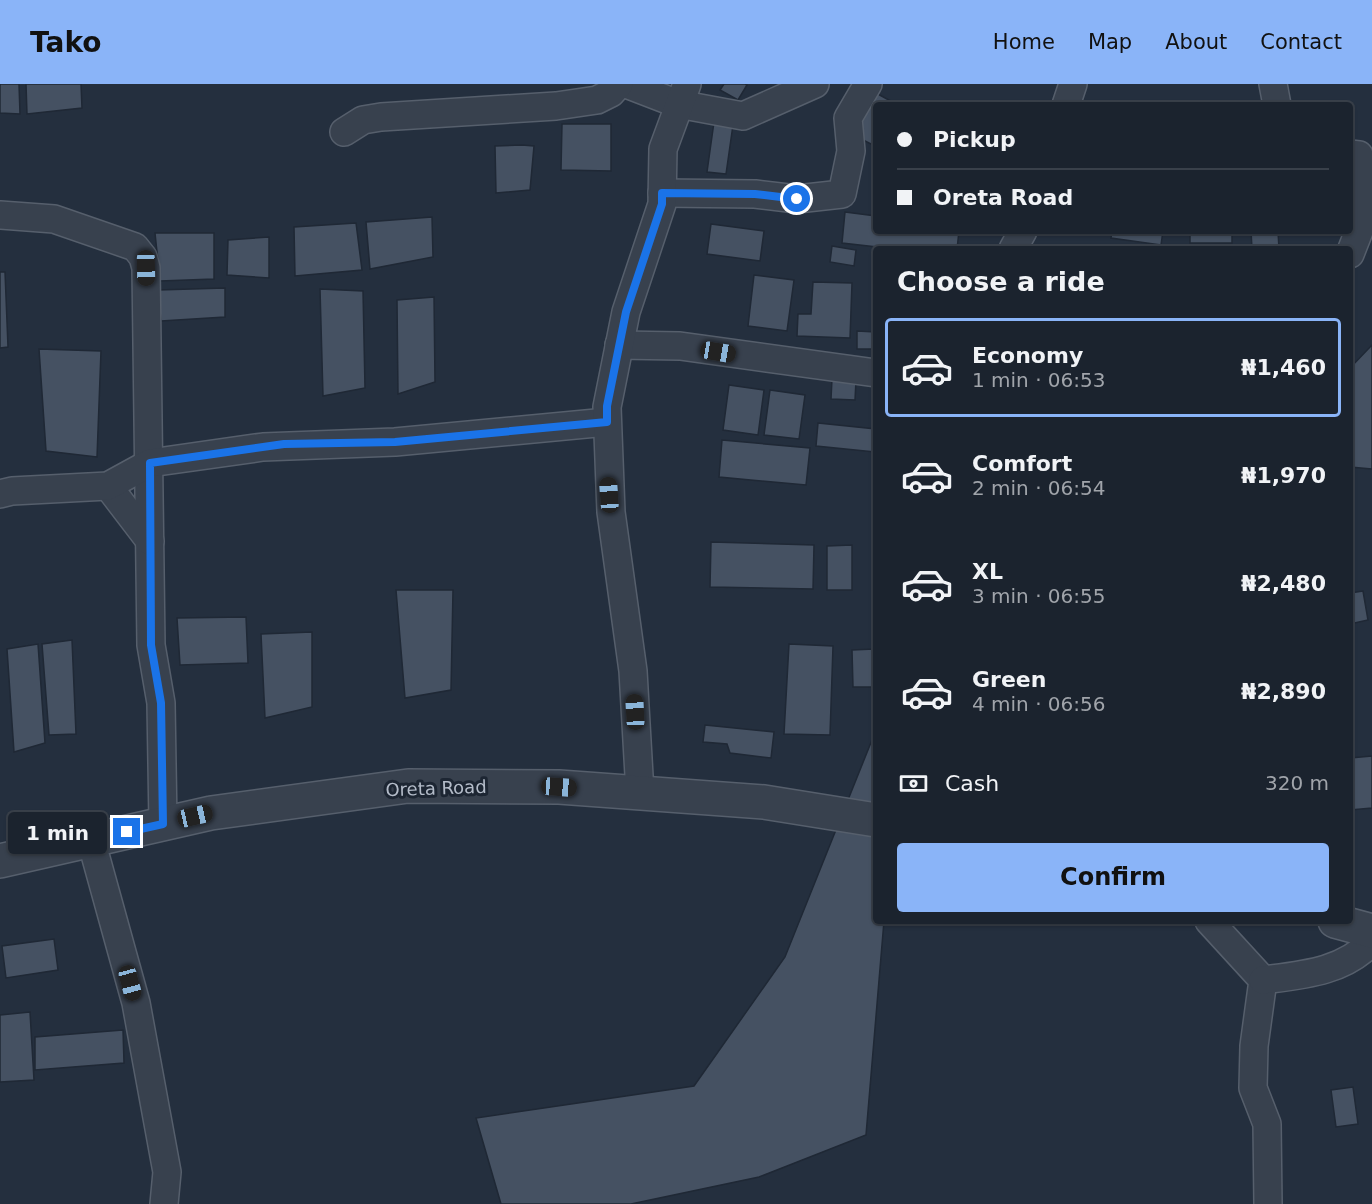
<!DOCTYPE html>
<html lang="en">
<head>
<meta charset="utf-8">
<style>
	:root { --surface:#1b232e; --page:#242b36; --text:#f1f3f6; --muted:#a0a4aa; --line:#39404a; --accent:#8ab4f8 }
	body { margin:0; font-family:"DejaVu Sans",sans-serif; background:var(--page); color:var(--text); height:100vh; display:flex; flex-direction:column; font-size:22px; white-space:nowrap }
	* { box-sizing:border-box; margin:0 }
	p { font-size:20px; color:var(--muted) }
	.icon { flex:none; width:33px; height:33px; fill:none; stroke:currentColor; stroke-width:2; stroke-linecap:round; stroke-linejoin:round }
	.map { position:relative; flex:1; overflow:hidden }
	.drawer { position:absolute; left:873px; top:162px; width:480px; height:678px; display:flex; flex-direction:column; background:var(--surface); border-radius:6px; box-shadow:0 2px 4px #0004,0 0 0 2px var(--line) }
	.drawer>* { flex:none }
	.top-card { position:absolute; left:873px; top:18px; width:480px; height:132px; border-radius:6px; box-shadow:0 2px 4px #0004,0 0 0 2px var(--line); display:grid; align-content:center; height:132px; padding:0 24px; background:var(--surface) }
	.end { position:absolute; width:27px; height:27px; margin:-14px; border:8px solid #1a73e8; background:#fff; box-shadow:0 0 0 3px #fff }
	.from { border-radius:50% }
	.bubble { position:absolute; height:42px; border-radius:6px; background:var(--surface); box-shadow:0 2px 4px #0004,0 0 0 2px var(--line); font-size:20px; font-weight:700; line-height:42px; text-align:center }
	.car { position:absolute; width:18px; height:36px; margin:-18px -9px; border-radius:8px; box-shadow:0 0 4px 2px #0007; background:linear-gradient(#222 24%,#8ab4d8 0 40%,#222 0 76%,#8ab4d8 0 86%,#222 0) }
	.top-card b { display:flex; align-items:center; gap:21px; height:57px; font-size:22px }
	.top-card b+b { border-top:2px solid var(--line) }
	.top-card i { width:15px; height:15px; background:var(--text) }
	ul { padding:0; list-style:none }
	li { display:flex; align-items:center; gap:18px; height:99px; margin:0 12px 9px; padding:0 12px; border:3px solid transparent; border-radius:6px }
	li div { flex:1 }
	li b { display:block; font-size:22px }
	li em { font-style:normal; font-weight:700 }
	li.selected { border-color:var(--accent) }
	li>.icon { width:54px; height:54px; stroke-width:1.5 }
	h2 { padding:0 24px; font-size:27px; line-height:72px }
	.pay { display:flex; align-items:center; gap:15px; height:66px; padding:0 24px; font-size:22px }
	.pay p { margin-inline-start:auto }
	.cta { display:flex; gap:12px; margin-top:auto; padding:12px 24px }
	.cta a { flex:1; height:69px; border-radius:6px; background:var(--accent); color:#111; font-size:24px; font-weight:700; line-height:69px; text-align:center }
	header { display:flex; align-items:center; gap:36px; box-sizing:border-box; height:84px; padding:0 30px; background:var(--accent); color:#111 }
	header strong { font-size:28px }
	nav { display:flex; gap:33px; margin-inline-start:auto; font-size:21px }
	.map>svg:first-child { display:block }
</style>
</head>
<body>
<header>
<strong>Tako</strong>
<nav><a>Home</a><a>Map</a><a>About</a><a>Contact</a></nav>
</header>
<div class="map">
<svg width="1372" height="1120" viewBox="0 0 1372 1120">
	<rect width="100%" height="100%" fill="#242f3e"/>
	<g fill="#455162" stroke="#1f2835" stroke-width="1.5">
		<polygon points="0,0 19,0 20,30 0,29"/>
		<polygon points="26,0 81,0 82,24 27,30"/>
		<polygon points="724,0 745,0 747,1 738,16 720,6"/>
		<polygon points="876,9 898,21 876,21 875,62 853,51"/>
		<polygon points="714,38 733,41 726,90 707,88"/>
		<polygon points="562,40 611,40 611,87 561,86"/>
		<polygon points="522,61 534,62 530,106 496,109 495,62"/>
		<polygon points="845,128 876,132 876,147 959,147 957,165 895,165 842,159"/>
		<polygon points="432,133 433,173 370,185 366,138"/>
		<polygon points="356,139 362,186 295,192 294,143"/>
		<polygon points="711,140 764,147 760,177 707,170"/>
		<polygon points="1112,147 1163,147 1161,161 1111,154"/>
		<rect x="1190" y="147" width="42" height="12"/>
		<polygon points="1251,147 1278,147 1279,165 1252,165"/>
		<polygon points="155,149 214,149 214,195 160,197"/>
		<polygon points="269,153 269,194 227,191 228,156"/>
		<polygon points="832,162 856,166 854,182 830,178"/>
		<polygon points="0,188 5,188 8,263 0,264"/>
		<polygon points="754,191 794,196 787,247 748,242"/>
		<polygon points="813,198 852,199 850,254 797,252 798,230 811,230"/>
		<polygon points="225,204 225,233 161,237 158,206"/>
		<polygon points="320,205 363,207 365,304 323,312"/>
		<polygon points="434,213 435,298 398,310 397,216"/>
		<polygon points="857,247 876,248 876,265 857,265"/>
		<polygon points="1372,261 1372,385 1350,383 1350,284"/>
		<polygon points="39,265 101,267 97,373 46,367"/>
		<polygon points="832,295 856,296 855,316 831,315"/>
		<polygon points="729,301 764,306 758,351 723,346"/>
		<polygon points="770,306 805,311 799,355 764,351"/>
		<polygon points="818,339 876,345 875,368 816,362"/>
		<polygon points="722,356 810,364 806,401 719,393"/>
		<polygon points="711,458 814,461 813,505 710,503"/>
		<polygon points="852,461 852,506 827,506 827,462"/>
		<polygon points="396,506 453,506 451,606 405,614"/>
		<polygon points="1363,507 1368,536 1350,540 1350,509"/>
		<polygon points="246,533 248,579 180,581 177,534"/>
		<polygon points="312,548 312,623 265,634 261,550"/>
		<polygon points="72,556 76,650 49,651 42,560"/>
		<polygon points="38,560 45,659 14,668 7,565"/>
		<polygon points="789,560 833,562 830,651 784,650"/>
		<polygon points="874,565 875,603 853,603 852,566"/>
		<polygon points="705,641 774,648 771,674 730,669 727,660 703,658"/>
		<polygon points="876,646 876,837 884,837 866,1051 759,1093 631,1120 501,1120 476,1034 694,1002 785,873"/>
		<polygon points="1372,672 1372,724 1350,726 1350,674"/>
		<polygon points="54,855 58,886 6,894 2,862"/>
		<polygon points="30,928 34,996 0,998 0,931"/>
		<polygon points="123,946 124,979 35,986 35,953"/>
		<polygon points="1353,1003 1358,1040 1336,1043 1331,1006"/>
	</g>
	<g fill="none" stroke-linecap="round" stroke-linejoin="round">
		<defs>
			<g id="minor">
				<polyline points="626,0 678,20 743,32 815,0"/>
				<polyline points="1273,0 1277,21"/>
				<polyline points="1066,21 1073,0"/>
				<polyline points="344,48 363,36 381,33 556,22 597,16 611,9 619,0"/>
				<polyline points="1350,70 1359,71 1359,147 1350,170"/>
				<polyline points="662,109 755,110 797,115 842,110 851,67 848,34 868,0"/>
				<polyline points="0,131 54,135 135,163 143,173 146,184 151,561 161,619 163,740"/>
				<polyline points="1013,165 1023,147"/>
				<polyline points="619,261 680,262 876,289"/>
				<polyline points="108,402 150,457"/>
				<polyline points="0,410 12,407 108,402 150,379 263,363 395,358 607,338"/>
				<polyline points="640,709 633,587 611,428 607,323 626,228 662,120 663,65 687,0"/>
				<polyline points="91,756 136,919 167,1088 164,1120"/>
				<polyline points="1209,837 1263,896 1254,962 1253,1004 1267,1040 1268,1120"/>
				<path d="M1263 896C1302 891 1344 888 1372 857"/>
			</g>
			<g id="tertiary">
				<polyline points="0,777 211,729 408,702 559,703 764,718 876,736"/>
				<polyline points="1335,837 1372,847"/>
			</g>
		</defs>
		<use href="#minor" stroke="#565f6c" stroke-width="30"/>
		<use href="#tertiary" stroke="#565f6c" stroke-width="36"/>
		<use href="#minor" stroke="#38414e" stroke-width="27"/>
		<use href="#tertiary" stroke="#38414e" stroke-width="33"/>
	</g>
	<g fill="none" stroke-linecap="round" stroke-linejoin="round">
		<polyline stroke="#1a73e8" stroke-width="8" points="127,748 163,740 161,619 151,561 150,379 284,360 395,358 607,338 607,322 626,228 662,120 662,109 755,110 797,115"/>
	</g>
	<g text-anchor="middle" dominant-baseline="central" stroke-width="6" stroke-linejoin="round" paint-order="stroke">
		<g font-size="18" fill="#b4bcc9" stroke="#1d2633">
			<text transform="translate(436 704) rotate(-2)">Oreta Road</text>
		</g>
	</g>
</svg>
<i class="end from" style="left:797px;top:115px"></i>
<i class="end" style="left:127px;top:748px"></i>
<div class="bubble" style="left:8px;top:728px;width:99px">1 min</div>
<i class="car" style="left:146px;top:184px;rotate:179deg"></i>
<i class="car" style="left:718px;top:268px;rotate:99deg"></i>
<i class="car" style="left:609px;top:411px;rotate:356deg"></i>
<i class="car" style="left:635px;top:628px;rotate:357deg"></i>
<i class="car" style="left:559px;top:703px;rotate:94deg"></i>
<i class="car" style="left:195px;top:732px;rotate:77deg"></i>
<i class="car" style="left:130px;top:899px;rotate:165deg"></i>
<div class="top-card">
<b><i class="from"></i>Pickup</b>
<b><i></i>Oreta Road</b>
</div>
<section class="drawer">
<h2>Choose a ride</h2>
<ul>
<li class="selected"><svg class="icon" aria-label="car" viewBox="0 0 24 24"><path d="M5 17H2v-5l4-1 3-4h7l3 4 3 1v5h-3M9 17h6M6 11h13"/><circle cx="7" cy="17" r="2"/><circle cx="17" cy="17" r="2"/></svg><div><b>Economy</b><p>1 min · 06:53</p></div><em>₦1,460</em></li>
<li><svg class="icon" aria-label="car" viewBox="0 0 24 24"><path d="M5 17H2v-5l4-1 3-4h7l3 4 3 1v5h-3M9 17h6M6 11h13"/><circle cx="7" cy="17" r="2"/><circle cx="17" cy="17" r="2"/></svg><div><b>Comfort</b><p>2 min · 06:54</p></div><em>₦1,970</em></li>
<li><svg class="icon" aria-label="car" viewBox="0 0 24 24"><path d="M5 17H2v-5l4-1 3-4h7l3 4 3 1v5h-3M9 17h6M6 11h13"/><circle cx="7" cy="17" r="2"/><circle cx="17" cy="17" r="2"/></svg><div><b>XL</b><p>3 min · 06:55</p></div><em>₦2,480</em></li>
<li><svg class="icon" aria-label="car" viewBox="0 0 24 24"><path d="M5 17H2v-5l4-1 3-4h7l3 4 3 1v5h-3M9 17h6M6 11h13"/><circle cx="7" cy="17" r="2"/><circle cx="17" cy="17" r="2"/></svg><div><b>Green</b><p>4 min · 06:56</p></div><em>₦2,890</em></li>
</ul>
<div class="pay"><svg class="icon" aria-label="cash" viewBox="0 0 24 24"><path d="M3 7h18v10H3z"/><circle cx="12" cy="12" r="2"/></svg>Cash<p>320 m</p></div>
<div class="cta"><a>Confirm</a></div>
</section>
</div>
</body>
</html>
